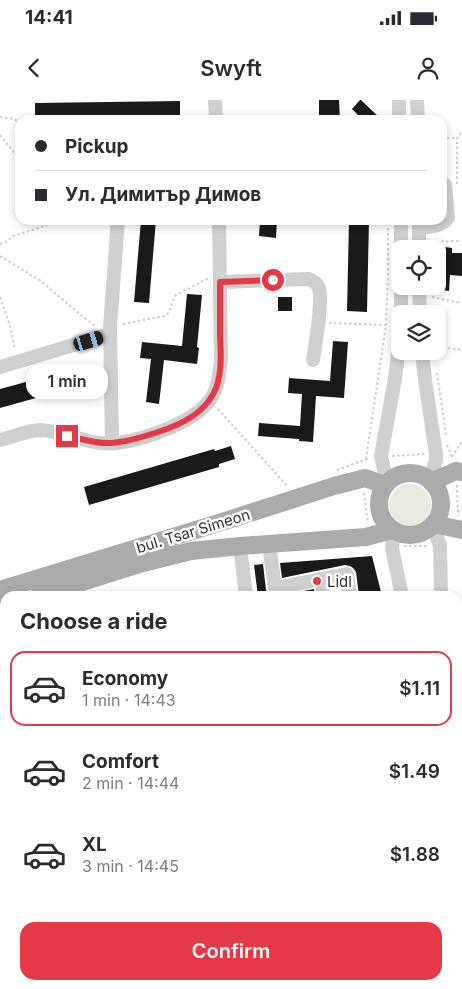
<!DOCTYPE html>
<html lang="en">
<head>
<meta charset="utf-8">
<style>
	:root { --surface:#fff; --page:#f2f2f3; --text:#2b2b33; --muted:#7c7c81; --line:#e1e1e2; --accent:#e63946 }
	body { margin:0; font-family:Inter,sans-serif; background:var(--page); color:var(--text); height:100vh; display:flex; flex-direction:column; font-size:19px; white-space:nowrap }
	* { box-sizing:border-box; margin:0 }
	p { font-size:16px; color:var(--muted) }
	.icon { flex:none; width:28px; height:28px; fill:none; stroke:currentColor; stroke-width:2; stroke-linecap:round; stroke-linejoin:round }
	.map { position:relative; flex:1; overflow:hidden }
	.panel { position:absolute; left:0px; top:491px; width:462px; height:399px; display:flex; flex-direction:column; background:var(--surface); border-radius:15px 15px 0 0; box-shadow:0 2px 8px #0003 }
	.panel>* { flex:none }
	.hud { position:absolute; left:15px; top:15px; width:432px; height:110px; border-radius:15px; box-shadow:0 2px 8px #0003; display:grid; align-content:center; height:110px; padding:0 20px; background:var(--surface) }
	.fabs { position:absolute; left:391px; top:140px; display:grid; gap:10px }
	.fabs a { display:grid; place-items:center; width:55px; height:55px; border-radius:10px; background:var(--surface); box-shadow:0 2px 8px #0003; font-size:25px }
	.end { position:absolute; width:22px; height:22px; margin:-11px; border:6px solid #e63946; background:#fff; box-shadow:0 0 0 2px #fff }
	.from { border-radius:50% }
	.bubble { position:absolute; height:35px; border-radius:15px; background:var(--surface); box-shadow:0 2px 8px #0003; font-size:16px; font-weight:600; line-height:35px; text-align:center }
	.car { position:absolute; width:15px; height:30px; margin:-15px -8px; border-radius:6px; box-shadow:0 0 4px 1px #0007; background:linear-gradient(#222 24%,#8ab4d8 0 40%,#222 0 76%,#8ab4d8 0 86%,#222 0) }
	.hud b { display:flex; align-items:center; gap:18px; height:48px; font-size:19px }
	.hud b+b { border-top:1px solid var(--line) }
	.hud i { width:12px; height:12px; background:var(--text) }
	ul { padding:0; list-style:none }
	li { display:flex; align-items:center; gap:15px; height:75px; margin:0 10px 8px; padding:0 10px; border:2px solid transparent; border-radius:15px }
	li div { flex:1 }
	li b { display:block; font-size:19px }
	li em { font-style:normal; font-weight:600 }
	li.on { border-color:var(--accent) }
	li>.icon { width:45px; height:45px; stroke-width:1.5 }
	h2 { padding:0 20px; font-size:22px; line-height:60px }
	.primary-button { display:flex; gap:10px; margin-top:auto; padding:10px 20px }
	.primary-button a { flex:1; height:58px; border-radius:15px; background:var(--accent); color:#fff; font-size:20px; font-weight:600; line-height:58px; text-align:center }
	.status { display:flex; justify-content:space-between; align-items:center; height:35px; padding:0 25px; background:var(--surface); direction:ltr }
	.status svg { height:14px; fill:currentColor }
	header { display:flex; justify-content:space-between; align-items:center; height:65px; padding:0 20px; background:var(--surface); font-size:22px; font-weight:600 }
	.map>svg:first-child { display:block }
</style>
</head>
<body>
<div class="status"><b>14:41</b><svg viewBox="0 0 49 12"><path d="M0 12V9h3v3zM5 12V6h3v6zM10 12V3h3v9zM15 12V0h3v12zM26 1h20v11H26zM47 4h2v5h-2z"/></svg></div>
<header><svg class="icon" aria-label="back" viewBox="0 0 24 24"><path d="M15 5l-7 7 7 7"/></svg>Swyft<svg class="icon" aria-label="person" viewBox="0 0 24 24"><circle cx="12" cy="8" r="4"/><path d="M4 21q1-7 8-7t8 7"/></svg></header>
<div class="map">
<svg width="462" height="889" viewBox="0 0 462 889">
	<rect width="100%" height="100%" fill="#fff"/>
	<circle fill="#e6ecdf" cx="410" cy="405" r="21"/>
	<g fill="#1a1a1a">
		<polygon points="319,0 339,0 340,20 321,20 319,17"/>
		<polygon points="360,0 361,0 382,20 363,20 352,9"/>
		<polygon points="180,1 180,20 35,20 35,3"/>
		<polygon points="141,120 156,120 149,203 134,202"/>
		<polygon points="260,120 277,120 276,138 259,136"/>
		<polygon points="349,120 369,120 367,212 347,211"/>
		<polygon points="445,147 452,148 452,153 462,153 462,176 450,175 449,191 442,190"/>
		<polygon points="187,194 202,195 197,247 199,248 197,264 164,260 159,304 146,302 151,259 140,258 142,242 182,246"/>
		<rect x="278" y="197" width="14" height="14"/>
		<polygon points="333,241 348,242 344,298 316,296 313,342 299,341 299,339 258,336 259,323 300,326 302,294 288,293 289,278 330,281"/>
		<polygon points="81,267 86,284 0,308 0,289"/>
		<polygon points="231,346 235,359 219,364 219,367 89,405 84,387 214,349 215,351"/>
		<polygon points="372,456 382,496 359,496 356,472 353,468 350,466 345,465 282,478 280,463"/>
		<polygon points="263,464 266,490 269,494 272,496 258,496 254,465"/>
		<polygon points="314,489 315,496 278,496"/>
	</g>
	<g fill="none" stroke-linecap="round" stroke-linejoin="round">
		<g stroke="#cdcdcd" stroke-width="2" stroke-dasharray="2.5 2.5" stroke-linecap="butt">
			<polyline points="0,17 13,19 20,22"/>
			<polyline points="0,35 20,60"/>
			<polyline points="442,38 457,38"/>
			<polyline points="457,84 457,38 462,31"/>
			<polyline points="431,142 462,141"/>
			<polyline points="0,144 6,142 13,136 39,128 59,120"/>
			<polyline points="0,156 41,181 82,216 95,226"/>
			<polyline points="0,197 10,226 15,250"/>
			<polyline points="432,197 462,203"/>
			<polyline points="329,223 386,225"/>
			<path d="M123 224 165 216C172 211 171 201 176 195L209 178"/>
			<polyline points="438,247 462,250"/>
			<polyline points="437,273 446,335"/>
			<polyline points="218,309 288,387"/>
			<polyline points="447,345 452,357"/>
			<polyline points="392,356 425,354"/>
			<polyline points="452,357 462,341"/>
			<polyline points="366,359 386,225 388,174 388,120"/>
			<polyline points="337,370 370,358"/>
			<polyline points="457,385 458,416"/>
			<polyline points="364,393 368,423"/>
			<polyline points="404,446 427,446"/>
		</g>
		<g stroke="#d0d0d0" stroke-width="14">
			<polyline points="215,0 216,20"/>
			<polyline points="399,0 399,20"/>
			<polyline points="417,0 418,20"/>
			<polyline points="401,120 401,149"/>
			<polyline points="419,120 419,149"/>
			<path d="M419 128C429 127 441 127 448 118L445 85"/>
			<path d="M220 182 309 179C313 181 316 182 318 186 324 198 315 246 313 260"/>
			<polyline points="419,186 420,214"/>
			<polyline points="401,214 401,186"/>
			<polyline points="422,251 425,280 436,354 436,360 430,380"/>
			<polyline points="0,267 110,234"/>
			<path d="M0 340C13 337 28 330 41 330 61 331 81 341 101 343 130 346 191 325 209 301 218 290 219 275 221 261L219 120"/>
			<polyline points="112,343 110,227 118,120"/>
			<polyline points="387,383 381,356 395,279 400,238"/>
			<polyline points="432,426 440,445 441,496"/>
			<polyline points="394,431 392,448 402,496"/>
			<polyline points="269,444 275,488 347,474 350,496"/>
			<polyline points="240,446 246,496"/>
			<polyline points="321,479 324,496"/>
			<polyline points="458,528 462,527"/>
			<polyline points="458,621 462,620"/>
			<polyline points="458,679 458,684"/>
			<polyline points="458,707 462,738"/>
			<polyline points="458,781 462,769"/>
			<polyline points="458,811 462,809"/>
			<polyline points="247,889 255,885"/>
		</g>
		<g stroke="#ababab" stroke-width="18">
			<circle cx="410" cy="404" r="31"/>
			<polyline points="431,382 456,371 462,372"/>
			<polyline points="434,424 462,430"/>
			<polyline points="0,490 225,421 334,386 365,378 385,385"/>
			<polyline points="38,496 143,463 191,451 240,446 366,437 392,430"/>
			<polyline points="0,508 5,507"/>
		</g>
	</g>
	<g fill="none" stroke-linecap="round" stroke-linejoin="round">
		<path stroke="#e63946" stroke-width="6" d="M67 336C82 339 97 344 112 343 122 342 132 340 142 337 170 329 204 318 216 288 222 272 221 253 220 236 220 218 220 200 220 182L273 180"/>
	</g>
	<circle fill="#e63946" stroke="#fff" stroke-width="2" cx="317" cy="481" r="5"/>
	<g text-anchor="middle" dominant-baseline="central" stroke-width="5" stroke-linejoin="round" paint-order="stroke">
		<g font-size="15" fill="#333" stroke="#fff">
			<text transform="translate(193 431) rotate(-17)">bul. Tsar Simeon</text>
		</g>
		<g font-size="15" fill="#333" stroke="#fff" text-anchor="start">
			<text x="327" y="481">Lidl</text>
		</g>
	</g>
</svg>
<div class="fabs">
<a><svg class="icon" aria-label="locate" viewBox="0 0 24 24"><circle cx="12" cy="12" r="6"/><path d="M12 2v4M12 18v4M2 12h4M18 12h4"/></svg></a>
<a><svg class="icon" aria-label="layers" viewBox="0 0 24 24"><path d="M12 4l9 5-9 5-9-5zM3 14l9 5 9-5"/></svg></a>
</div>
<i class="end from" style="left:273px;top:180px"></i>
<i class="end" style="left:67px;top:336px"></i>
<div class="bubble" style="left:26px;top:264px;width:82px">1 min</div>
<i class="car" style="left:89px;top:241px;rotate:73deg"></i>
<div class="hud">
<b><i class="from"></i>Pickup</b>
<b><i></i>Ул. Димитър Димов</b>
</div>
<section class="panel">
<h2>Choose a ride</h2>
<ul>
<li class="on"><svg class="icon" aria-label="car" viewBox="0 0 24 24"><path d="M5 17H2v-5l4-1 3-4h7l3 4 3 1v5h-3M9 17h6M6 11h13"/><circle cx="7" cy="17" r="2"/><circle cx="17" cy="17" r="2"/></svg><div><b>Economy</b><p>1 min · 14:43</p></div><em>$1.11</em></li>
<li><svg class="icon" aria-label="car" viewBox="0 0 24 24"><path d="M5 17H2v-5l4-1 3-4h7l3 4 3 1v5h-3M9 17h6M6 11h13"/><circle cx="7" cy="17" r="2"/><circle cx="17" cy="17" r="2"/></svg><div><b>Comfort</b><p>2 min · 14:44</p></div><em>$1.49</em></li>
<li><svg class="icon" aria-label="car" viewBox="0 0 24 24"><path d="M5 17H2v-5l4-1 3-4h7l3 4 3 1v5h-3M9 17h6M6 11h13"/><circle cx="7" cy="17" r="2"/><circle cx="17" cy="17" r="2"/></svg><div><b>XL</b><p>3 min · 14:45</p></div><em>$1.88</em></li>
</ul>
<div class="primary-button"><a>Confirm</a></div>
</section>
</div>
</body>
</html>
